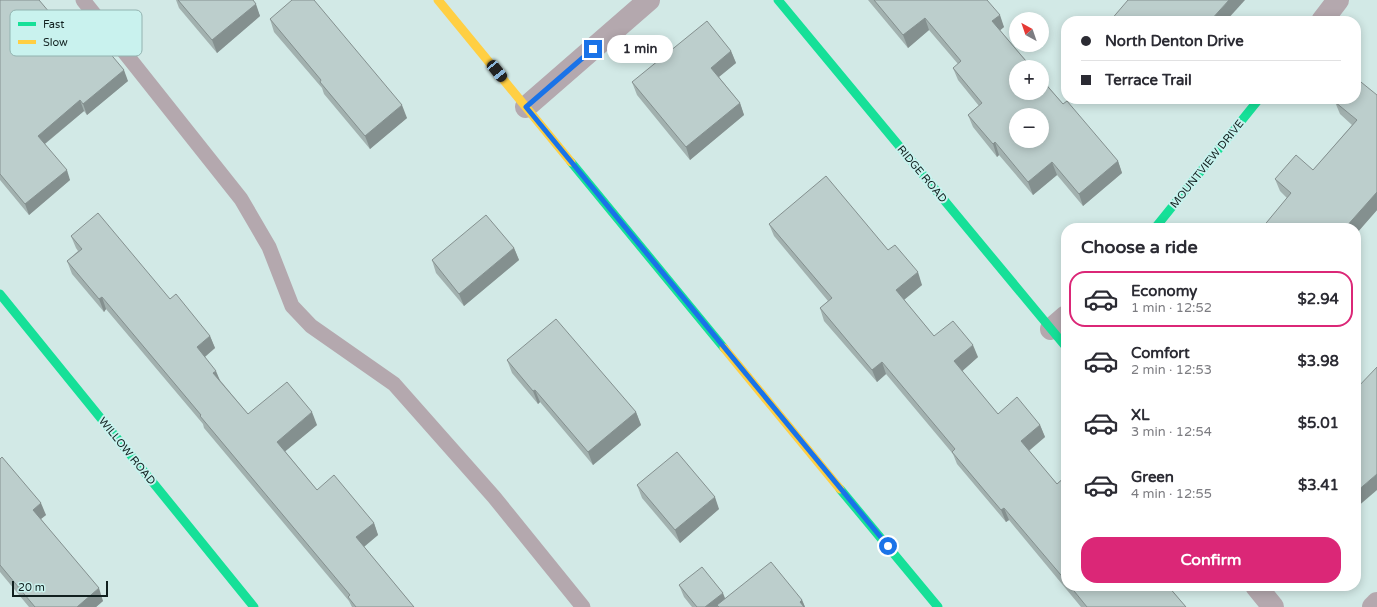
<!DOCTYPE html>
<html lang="en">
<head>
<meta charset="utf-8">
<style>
	:root { --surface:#fff; --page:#f7f7f7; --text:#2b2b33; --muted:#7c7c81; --line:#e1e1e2; --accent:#db2777 }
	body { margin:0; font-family:"Varela Round",sans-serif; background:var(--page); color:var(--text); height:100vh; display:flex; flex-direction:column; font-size:15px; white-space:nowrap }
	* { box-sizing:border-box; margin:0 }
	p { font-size:13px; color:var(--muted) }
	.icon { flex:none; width:22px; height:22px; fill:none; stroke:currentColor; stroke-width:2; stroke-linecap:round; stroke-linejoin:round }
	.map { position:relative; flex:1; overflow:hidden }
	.drawer { position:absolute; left:1061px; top:223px; width:300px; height:368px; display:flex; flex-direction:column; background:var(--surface); border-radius:16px; box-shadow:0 2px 10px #0003 }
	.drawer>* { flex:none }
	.top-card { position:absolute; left:1061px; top:16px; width:300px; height:88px; border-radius:16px; box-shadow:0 2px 10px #0003; display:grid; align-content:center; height:88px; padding:0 20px; background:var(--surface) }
	.needle { width:26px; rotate:320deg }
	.buttons { position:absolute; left:1009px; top:12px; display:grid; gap:8px }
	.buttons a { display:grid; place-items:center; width:40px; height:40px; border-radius:50%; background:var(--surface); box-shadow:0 2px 10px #0003; font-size:20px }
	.scale { position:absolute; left:12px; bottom:10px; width:96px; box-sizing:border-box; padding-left:4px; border:2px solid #11201f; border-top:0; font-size:11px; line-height:14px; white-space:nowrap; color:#11201f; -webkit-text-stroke:3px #c9f2ee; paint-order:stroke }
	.end { position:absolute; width:18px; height:18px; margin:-9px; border:5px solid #1a73e8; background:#fff; box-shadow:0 0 0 2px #fff }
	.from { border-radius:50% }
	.bubble { position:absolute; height:28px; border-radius:14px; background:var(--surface); box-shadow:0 2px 10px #0003; font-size:13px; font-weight:700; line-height:28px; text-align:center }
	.car { position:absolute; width:12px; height:24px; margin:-12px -6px; border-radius:5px; box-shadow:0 0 3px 1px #0007; background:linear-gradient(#222 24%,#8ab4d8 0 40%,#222 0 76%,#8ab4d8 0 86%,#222 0) }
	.top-card b { display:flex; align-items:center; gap:14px; height:38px; font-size:15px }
	.top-card b+b { border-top:1px solid var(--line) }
	.top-card i { width:10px; height:10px; background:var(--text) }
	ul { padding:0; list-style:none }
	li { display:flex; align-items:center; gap:12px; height:56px; margin:0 8px 6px; padding:0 12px; border:2px solid transparent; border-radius:16px }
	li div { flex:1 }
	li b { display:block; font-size:15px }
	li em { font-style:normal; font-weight:700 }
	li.selected { border-color:var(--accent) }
	li>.icon { width:36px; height:36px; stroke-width:1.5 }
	h2 { padding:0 20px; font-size:18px; line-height:48px }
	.button { display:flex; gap:8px; margin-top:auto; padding:8px 20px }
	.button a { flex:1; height:46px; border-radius:16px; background:var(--accent); color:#fff; font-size:16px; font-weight:700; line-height:46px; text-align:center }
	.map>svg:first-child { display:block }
</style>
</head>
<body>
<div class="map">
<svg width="1377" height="607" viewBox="0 0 1377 607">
	<rect width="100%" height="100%" fill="#d2e9e6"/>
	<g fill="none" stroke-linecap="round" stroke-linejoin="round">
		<polyline stroke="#b4a8ae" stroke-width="15" points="83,0 241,199 269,247 292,306 311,326 394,384 494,497 583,607"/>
		<g stroke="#b4a8ae" stroke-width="22">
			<polyline points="1322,21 1338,0"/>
			<polyline points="526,107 649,0"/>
			<polyline points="1051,329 1066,316"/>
			<polyline points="1256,586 1273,607"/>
			<polyline points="1373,607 1377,603"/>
		</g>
		<g stroke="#16e098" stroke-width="9">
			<polyline points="778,0 1066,347"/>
			<polyline points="571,162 724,348"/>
			<polyline points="1155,228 1259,99"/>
			<polyline points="0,294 254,607"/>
			<polyline points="840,489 938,607"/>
		</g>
		<g stroke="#ffcf43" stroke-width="9">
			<polyline points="438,0 571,162"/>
			<polyline points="724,348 840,489"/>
		</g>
	</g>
	<g fill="#a2b1af">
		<polygon points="0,0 77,45 128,81 87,115 84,111 45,144 70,180 29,215 0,180"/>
		<polygon points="176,0 253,0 260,16 217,53 179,8"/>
		<polygon points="868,0 987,0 1004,27 1000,30 1063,104 1118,161 1122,173 1083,206 1057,175 1033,195 999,155 997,157 973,127 968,115 979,106 958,80 953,68 958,64 929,30 908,48"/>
		<polygon points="270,19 407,118 370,149 324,94 322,88 274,32"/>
		<polygon points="731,51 736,63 719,77 740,103 744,115 690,160 637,95 632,82"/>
		<polygon points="1377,95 1377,210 1356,234 1356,228 1262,228 1287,198 1280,191 1275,179 1313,170 1352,125 1340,114 1335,102"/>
		<polygon points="769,224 888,250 922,285 904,300 934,336 978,357 962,371 998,414 1040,425 1045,437 1029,451 1057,484 1066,476 1066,586 1168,586 1186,607 1081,607 1009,520 1006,522 957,464 953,454 886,374 877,382 824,321 820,308 828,301 774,236"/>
		<polygon points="71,236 170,299 210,336 215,348 205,357 220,380 248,414 317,425 285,451 317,490 374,523 378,535 364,547 414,607 352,607 349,601 204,428 203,424 106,309 104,312 72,274 67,261 78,251 76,248"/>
		<polygon points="514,248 519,260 464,306 436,273 432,260"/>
		<polygon points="507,360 636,412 641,425 593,465 540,402 538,404 512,373"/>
		<polygon points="0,459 46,515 41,519 103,601 96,607 29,607 0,572"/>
		<polygon points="637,485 719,509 680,543 642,498"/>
		<polygon points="679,585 725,598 802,600 805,607 692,607 684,597"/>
	</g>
	<g fill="#84908f">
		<polygon points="1229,0 1245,0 1226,21 1210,21"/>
		<polygon points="256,4 260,16 217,53 212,40"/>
		<polygon points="1000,15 1004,27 997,33 992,21"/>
		<polygon points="925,18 929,30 908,48 903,35"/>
		<polygon points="731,51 736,63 715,80 711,68"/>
		<polygon points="124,70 128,81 87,115 83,104"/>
		<polygon points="80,100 84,111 42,146 38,136"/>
		<polygon points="740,103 744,115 690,160 686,147"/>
		<polygon points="402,105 407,118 370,149 365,136"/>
		<polygon points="995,142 999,155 997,157 993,144"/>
		<polygon points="1118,161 1122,173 1083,206 1079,194"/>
		<polygon points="1052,162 1057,175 1033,195 1028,182"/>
		<polygon points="67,170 70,180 29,215 25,204"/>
		<polygon points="1377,192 1377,210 1356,234 1356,228 1345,228"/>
		<polygon points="514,248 519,260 464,306 459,294"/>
		<polygon points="918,272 922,285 900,303 896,290"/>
		<polygon points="102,297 106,309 104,312 99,299"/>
		<polygon points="210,336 215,348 201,360 197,347"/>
		<polygon points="973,345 978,357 959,374 954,361"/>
		<polygon points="882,362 886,374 877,382 872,370"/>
		<polygon points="216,371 221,383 213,373"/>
		<polygon points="535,390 540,402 538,404 533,391"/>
		<polygon points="312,412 317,425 282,454 277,442"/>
		<polygon points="636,412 641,425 593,465 588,452"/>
		<polygon points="1040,425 1045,437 1026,453 1021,441"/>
		<polygon points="1377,474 1377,490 1356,508 1356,492"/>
		<polygon points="715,497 719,509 680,543 675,530"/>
		<polygon points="41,503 46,515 37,522 33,510"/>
		<polygon points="1004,508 1009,520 1006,522 1001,510"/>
		<polygon points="374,523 378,535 360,550 356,537"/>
		<polygon points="99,588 103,601 96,607 77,607"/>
		<polygon points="723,593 728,606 717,605 718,607 705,607"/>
		<polygon points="802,600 805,607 802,607 800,602"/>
	</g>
	<g fill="#bccecc" stroke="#84908f" fill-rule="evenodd">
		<polygon points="0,0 39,0 77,45 92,32 124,70 83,104 80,100 38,136 67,170 25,204 0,174"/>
		<polygon points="178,0 253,0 256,4 212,40"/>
		<polygon points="292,0 314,0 402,105 365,136 320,82 321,80 270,19"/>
		<path d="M874 0H987L1000 15 992 21 1031 67H1016V93H1042V80L1063 104 1067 101 1118 161 1079 194 1052 162 1028 182 995 142 993 144 968 115 982 103 953 68 961 61 925 18 903 35ZM1016 115H1042V141H1016Z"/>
		<polygon points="1128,0 1229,0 1210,21 1110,21"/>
		<polygon points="707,21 731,51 711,68 740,103 686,147 632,82"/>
		<polygon points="1356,78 1377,95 1377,192 1345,228 1331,228 1328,225 1325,228 1262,228 1291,193 1275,179 1296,155 1313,170 1357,120 1335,102 1338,99 1356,99"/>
		<polygon points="826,176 888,250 895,245 918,272 896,290 934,336 953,321 973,345 954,361 998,414 1017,397 1040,425 1021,441 1057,484 1066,476 1066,581 1004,508 1001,510 952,452 955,449 882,362 872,370 820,308 832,298 769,224"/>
		<polygon points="98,213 170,299 176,294 210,336 197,347 216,371 213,373 248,414 287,382 312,412 277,442 317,490 334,475 374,523 356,537 414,607 356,607 348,597 350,595 200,416 201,415 102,297 99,299 67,261 82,249 71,236"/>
		<polygon points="486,215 514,248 459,294 432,260"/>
		<polygon points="556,319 636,412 588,452 535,390 533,391 507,360"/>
		<polygon points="1377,367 1377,474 1356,492 1356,389"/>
		<polygon points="677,452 715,497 675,530 637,485"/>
		<polygon points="2,457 41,503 33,510 99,588 77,607 35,607 0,565 0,459"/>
		<polygon points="771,562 802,600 800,602 804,607 719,607 717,605"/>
		<polygon points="702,567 723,593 705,607 697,607 679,585"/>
		<polygon points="1070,586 1168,586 1186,607 1087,607"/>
	</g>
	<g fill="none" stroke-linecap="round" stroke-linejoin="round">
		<polyline stroke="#1a73e8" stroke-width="5" points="593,49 526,107 888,546"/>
	</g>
	<g text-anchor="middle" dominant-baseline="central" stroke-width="4" stroke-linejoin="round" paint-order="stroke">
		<g font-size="11" fill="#11201f" stroke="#c9f2ee">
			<text transform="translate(1207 164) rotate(-51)">MOUNTVIEW DRIVE</text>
			<text transform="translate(922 174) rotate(50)">RIDGE ROAD</text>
			<text transform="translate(127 451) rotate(51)">WILLOW ROAD</text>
		</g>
	</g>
	<rect x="10" y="10" width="132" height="46" rx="6" fill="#c9f2ee" stroke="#92b3b0" stroke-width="1"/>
	<rect x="18" y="22" width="18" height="4" fill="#16e098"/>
	<rect x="18" y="40" width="18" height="4" fill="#ffcf43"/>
	<g font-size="11" fill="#11201f">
		<text x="43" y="28">Fast</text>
		<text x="43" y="46">Slow</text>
	</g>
</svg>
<div class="buttons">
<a><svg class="needle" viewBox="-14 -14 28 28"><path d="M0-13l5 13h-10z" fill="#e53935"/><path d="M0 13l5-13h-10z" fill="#7c7c81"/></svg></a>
<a>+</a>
<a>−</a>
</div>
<div class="scale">20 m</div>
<i class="end from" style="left:888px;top:546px"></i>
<i class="end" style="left:593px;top:49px"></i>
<div class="bubble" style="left:607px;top:35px;width:66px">1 min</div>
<i class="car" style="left:497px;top:71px;rotate:141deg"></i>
<div class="top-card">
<b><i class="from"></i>North Denton Drive</b>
<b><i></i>Terrace Trail</b>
</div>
<section class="drawer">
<h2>Choose a ride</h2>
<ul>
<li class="selected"><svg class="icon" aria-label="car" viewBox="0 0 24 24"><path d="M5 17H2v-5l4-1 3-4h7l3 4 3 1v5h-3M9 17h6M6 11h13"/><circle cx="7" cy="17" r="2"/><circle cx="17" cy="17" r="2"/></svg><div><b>Economy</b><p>1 min · 12:52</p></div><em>$2.94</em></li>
<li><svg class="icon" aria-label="car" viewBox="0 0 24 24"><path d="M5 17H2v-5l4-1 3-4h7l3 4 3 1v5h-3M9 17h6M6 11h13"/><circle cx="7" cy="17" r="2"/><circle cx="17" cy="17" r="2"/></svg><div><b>Comfort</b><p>2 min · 12:53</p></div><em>$3.98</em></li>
<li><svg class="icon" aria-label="car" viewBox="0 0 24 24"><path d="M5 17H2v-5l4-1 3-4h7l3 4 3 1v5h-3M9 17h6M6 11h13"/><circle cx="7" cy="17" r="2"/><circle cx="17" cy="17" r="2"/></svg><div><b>XL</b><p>3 min · 12:54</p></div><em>$5.01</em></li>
<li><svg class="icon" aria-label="car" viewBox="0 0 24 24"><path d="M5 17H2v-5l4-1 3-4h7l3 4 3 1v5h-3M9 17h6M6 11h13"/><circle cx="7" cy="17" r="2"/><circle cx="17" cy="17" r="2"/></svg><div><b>Green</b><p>4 min · 12:55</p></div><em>$3.41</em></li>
</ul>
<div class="button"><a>Confirm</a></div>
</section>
</div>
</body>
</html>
